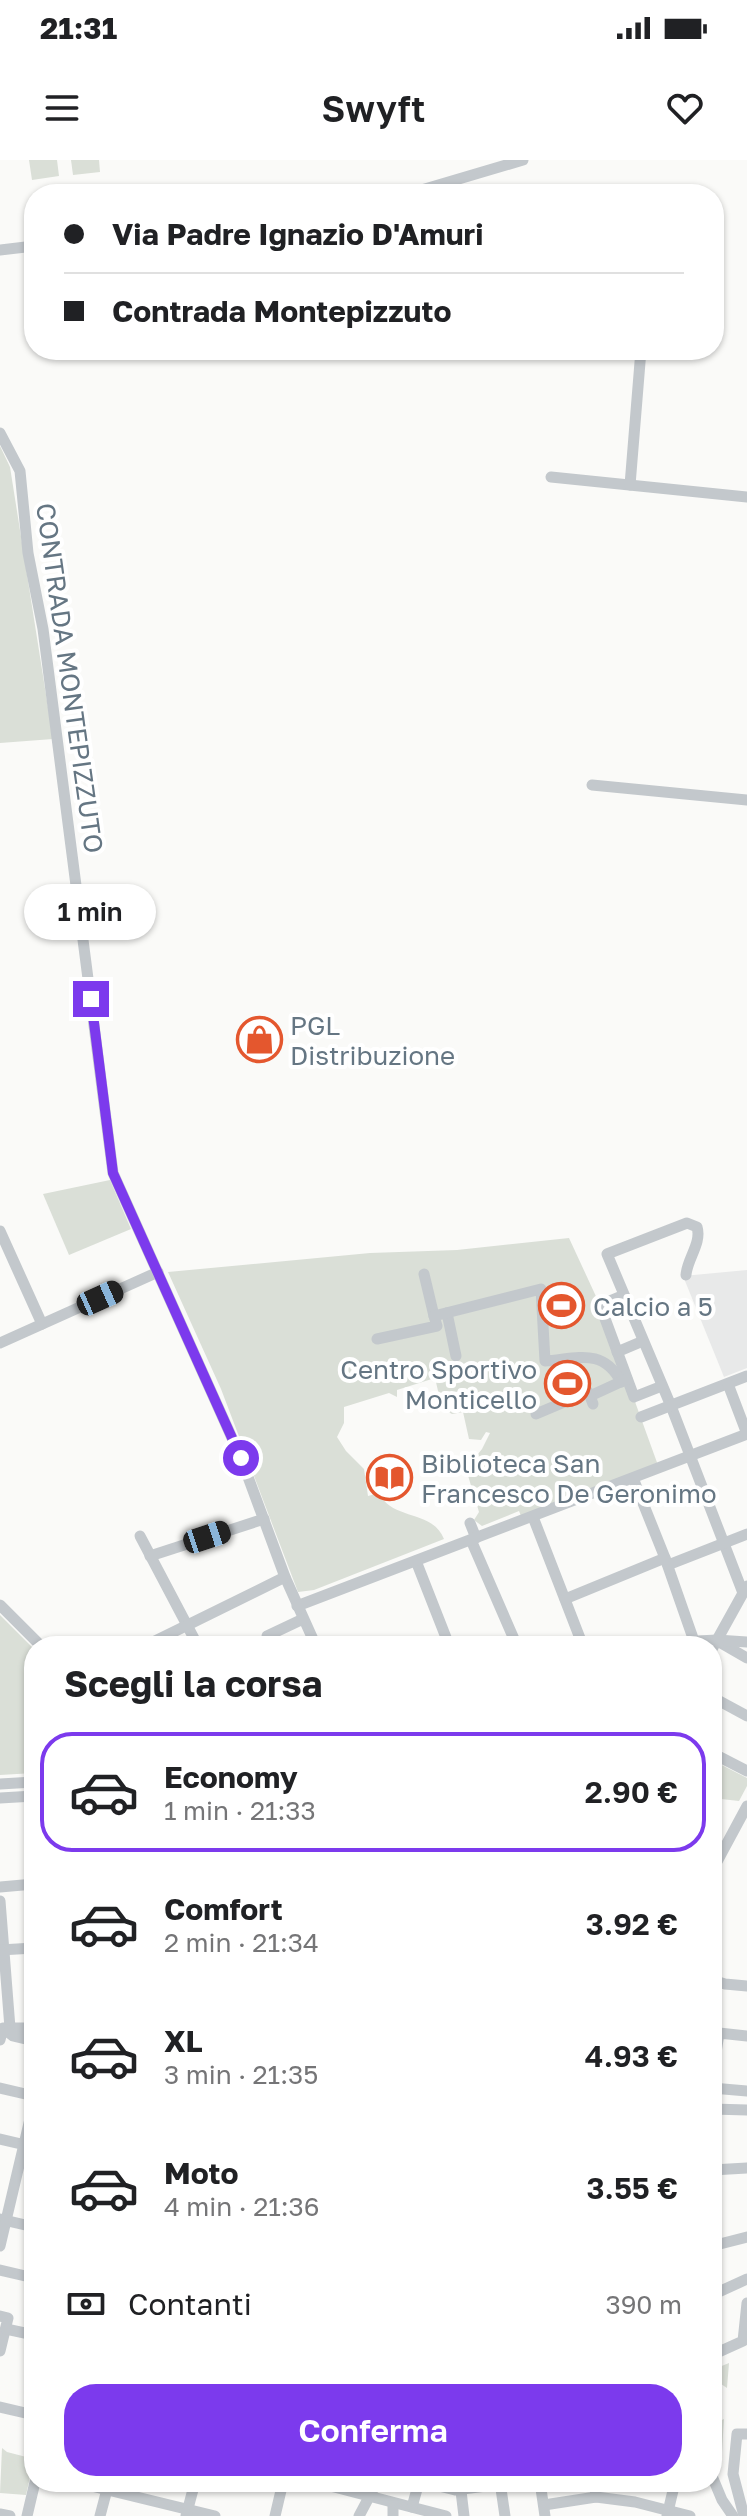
<!DOCTYPE html>
<html lang="it">
<head>
<meta charset="utf-8">
<style>
	:root { --surface:#fff; --page:#f2f2f2; --text:#202124; --muted:#757577; --line:#e0e0e0; --accent:#7c3aed }
	body { margin:0; font-family:"Golos Text",sans-serif; background:var(--page); color:var(--text); height:100vh; display:flex; flex-direction:column; font-size:30px; white-space:nowrap }
	* { box-sizing:border-box; margin:0 }
	p { font-size:26px; color:var(--muted) }
	.icon { flex:none; width:44px; height:44px; fill:none; stroke:currentColor; stroke-width:2; stroke-linecap:round; stroke-linejoin:round }
	.map { position:relative; flex:1; overflow:hidden }
	.drawer { position:absolute; left:24px; top:1476px; width:698px; height:856px; display:flex; flex-direction:column; background:var(--surface); border-radius:32px; box-shadow:0 2px 6px #0004 }
	.drawer>* { flex:none }
	.guide { position:absolute; left:24px; top:24px; width:700px; height:176px; border-radius:32px; box-shadow:0 2px 6px #0004; display:grid; align-content:center; height:176px; padding:0 40px; background:var(--surface) }
	.end { position:absolute; width:36px; height:36px; margin:-18px; border:10px solid #7c3aed; background:#fff; box-shadow:0 0 0 4px #fff }
	.from { border-radius:50% }
	.bubble { position:absolute; height:56px; border-radius:28px; background:var(--surface); box-shadow:0 2px 6px #0004; font-size:26px; font-weight:600; line-height:56px; text-align:center }
	.car { position:absolute; width:24px; height:48px; margin:-24px -12px; border-radius:10px; box-shadow:0 0 6px 2px #0007; background:linear-gradient(#222 24%,#8ab4d8 0 40%,#222 0 76%,#8ab4d8 0 86%,#222 0) }
	.guide b { display:flex; align-items:center; gap:28px; height:76px; font-size:30px }
	.guide b+b { border-top:2px solid var(--line) }
	.guide i { width:20px; height:20px; background:var(--text) }
	ul { padding:0; list-style:none }
	li { display:flex; align-items:center; gap:24px; height:120px; margin:0 16px 12px; padding:0 24px; border:4px solid transparent; border-radius:32px }
	li div { flex:1 }
	li b { display:block; font-size:30px }
	li em { font-style:normal; font-weight:600 }
	li.active { border-color:var(--accent) }
	li>.icon { width:72px; height:72px; stroke-width:1.5 }
	h2 { padding:0 40px; font-size:36px; line-height:96px }
	.pay { display:flex; align-items:center; gap:20px; height:88px; padding:0 40px; font-size:30px }
	.pay p { margin-inline-start:auto }
	.button { display:flex; gap:16px; margin-top:auto; padding:16px 40px }
	.button a { flex:1; height:92px; border-radius:32px; background:var(--accent); color:#fff; font-size:32px; font-weight:600; line-height:92px; text-align:center }
	.status { display:flex; justify-content:space-between; align-items:center; height:56px; padding:0 40px; background:var(--surface); direction:ltr }
	.status svg { height:22px; fill:currentColor }
	header { display:flex; justify-content:space-between; align-items:center; height:104px; padding:0 40px; background:var(--surface); font-size:36px; font-weight:600 }
	.map>svg:first-child { display:block }
</style>
</head>
<body>
<div class="status"><b>21:31</b><svg viewBox="0 0 49 12"><path d="M0 12V9h3v3zM5 12V6h3v6zM10 12V3h3v9zM15 12V0h3v12zM26 1h20v11H26zM47 4h2v5h-2z"/></svg></div>
<header><svg class="icon" aria-label="menu" viewBox="0 0 24 24"><path d="M4 6h16M4 12h16M4 18h16"/></svg>Swyft<svg class="icon" aria-label="heart" viewBox="0 0 24 24"><path d="M12 20l-8-8c-3-5 5-10 8-4 3-6 11-1 8 4z"/></svg></header>
<div class="map">
<svg width="747" height="2356" viewBox="0 0 747 2356">
	<rect width="100%" height="100%" fill="#fafaf8"/>
	<polygon fill="#e8e9e9" points="747,1110 747,1208 724,1217 683,1116"/>
	<g fill="#dadfd7">
		<polygon points="29,0 57,0 59,16 32,20"/>
		<polygon points="71,0 99,0 100,12 73,15"/>
		<polygon points="0,286 10,307 53,579 0,583"/>
		<polygon points="110,1020 131,1069 69,1095 43,1034"/>
		<path d="M569 1078 600 1145 659 1308 523 1361 519 1351 482 1366 474 1360 479 1352 466 1309 482 1289 490 1273 486 1272 481 1280 469 1279 463 1252 452 1254 442 1248 435 1218 397 1230V1237L389 1233 344 1247V1263L337 1277 346 1291 364 1309 368 1336 379 1333C392 1361 432 1349 444 1379L314 1430 298 1432 221 1229 168 1112 370 1093 457 1090Z"/>
		<polygon points="0,1455 34,1489 34,1613 0,1615"/>
		<polygon points="712,1600 747,1618 747,1626 739,1641 712,1638"/>
		<polygon points="729,2203 727,2228 718,2222 712,2222 712,2210"/>
		<polygon points="724,2259 722,2292 721,2293 712,2276 712,2264"/>
		<polygon points="2,2288 7,2292 34,2299 26,2335 0,2333"/>
	</g>
	<g fill="none" stroke-linecap="round" stroke-linejoin="round">
		<g stroke="#c3c8cc" stroke-width="11">
			<polyline points="408,34 523,0"/>
			<polyline points="0,90 34,86"/>
			<polyline points="0,273 20,311 28,393 43,469 113,1013 241,1298 285,1417 316,1486"/>
			<polyline points="551,317 747,337"/>
			<polyline points="630,325 641,190"/>
			<polyline points="592,625 747,640"/>
			<polyline points="0,1071 42,1164"/>
			<polyline points="424,1114 434,1156"/>
			<path d="M686 1115C687 1099 702 1083 697 1067L687 1063 607 1094 671 1246 743 1433"/>
			<polyline points="624,1135 600,1145 634,1237 662,1226"/>
			<polyline points="447,1153 456,1196"/>
			<path d="M377 1179 437 1166 434 1156 541 1129 545 1201C576 1199 603 1187 621 1222"/>
			<polyline points="0,1183 158,1112"/>
			<polyline points="617,1192 643,1181"/>
			<polyline points="593,1244 590,1236 627,1219"/>
			<polyline points="536,1254 588,1232 590,1236"/>
			<polyline points="641,1257 747,1216"/>
			<polyline points="633,1318 665,1398 694,1481"/>
			<polyline points="533,1357 583,1486"/>
			<polyline points="470,1363 476,1378"/>
			<polyline points="140,1376 198,1486"/>
			<polyline points="471,1380 517,1486"/>
			<polyline points="150,1396 264,1359"/>
			<polyline points="416,1401 447,1480 447,1486"/>
			<polyline points="668,1405 747,1374"/>
			<polyline points="565,1439 665,1398"/>
			<polyline points="0,1445 41,1486"/>
			<polyline points="297,1446 747,1274 728,1224"/>
			<polyline points="721,1483 747,1498"/>
			<polyline points="145,1486 285,1417"/>
			<polyline points="272,1486 267,1476 303,1459"/>
			<polyline points="598,1486 717,1480 747,1482"/>
			<polyline points="712,1489 747,1426"/>
			<polyline points="712,1537 747,1556"/>
			<polyline points="712,1593 747,1611"/>
			<polyline points="0,1624 34,1622"/>
			<polyline points="0,1638 34,1636"/>
			<polyline points="712,1711 747,1646"/>
			<polyline points="0,1727 34,1724"/>
			<polyline points="0,1741 10,1868"/>
			<polyline points="0,1790 34,1788"/>
			<polyline points="712,1820 725,1824 747,1826"/>
			<polyline points="5,1868 34,1868"/>
			<polyline points="0,1880 3,1868 13,1876 34,1881"/>
			<polyline points="712,1920 719,1873 747,1876"/>
			<polyline points="0,1928 34,1936"/>
			<polyline points="712,1928 747,1931"/>
			<polyline points="712,1949 747,1950"/>
			<polyline points="0,1979 34,1987"/>
			<polyline points="712,2010 747,2008"/>
			<polyline points="0,2059 34,2067"/>
			<polyline points="0,2086 34,1942"/>
			<polyline points="712,2086 747,2077"/>
			<polyline points="0,2110 34,2118"/>
			<polyline points="712,2135 747,2119"/>
			<polyline points="0,2156 8,2158 0,2191"/>
			<polyline points="6,2169 34,2175"/>
			<polyline points="712,2195 743,2181 747,2143"/>
			<polyline points="0,2247 34,2255"/>
			<polyline points="712,2316 722,2340 733,2356"/>
			<polyline points="75,2322 215,2356"/>
			<polyline points="315,2322 446,2356"/>
			<polyline points="423,2322 455,2330 518,2322"/>
			<polyline points="500,2322 505,2356"/>
			<polyline points="540,2322 545,2356"/>
			<polyline points="460,2323 464,2356"/>
			<polyline points="596,2337 635,2342 690,2356"/>
			<polyline points="393,2343 393,2356"/>
			<polyline points="544,2345 596,2337 594,2322"/>
			<polyline points="412,2347 419,2322"/>
			<polyline points="0,2354 10,2356"/>
			<polyline points="27,2356 35,2322"/>
			<polyline points="100,2356 109,2322"/>
			<polyline points="186,2356 195,2322"/>
			<polyline points="275,2356 283,2322"/>
			<polyline points="359,2356 377,2322"/>
			<polyline points="667,2356 675,2322"/>
			<polyline points="744,2356 733,2314 737,2274 747,2274"/>
		</g>
	</g>
	<g fill="none" stroke-linecap="round" stroke-linejoin="round">
		<polyline stroke="#7c3aed" stroke-width="10" points="91,839 113,1013 241,1298"/>
	</g>
	<defs>
		<symbol id="shop-ring" viewBox="-11 -11 22 22"><circle r="9.5" fill="#fff" stroke="#e4572e" stroke-width="1.5"/><path d="M-5-2.5h2.3a2.7 3.5 0 0 1 5.4 0H5L5.5 6h-11ZM-1.5-2.5h3a1.5 2.3 0 0 0-3 0Z" fill="#e4572e"/></symbol>
		<symbol id="stadium-ring" viewBox="-11 -11 22 22"><circle r="9.5" fill="#fff" stroke="#e4572e" stroke-width="1.5"/><path d="M0-5a6.5 5 0 1 0 0 10a6.5 5 0 1 0 0-10ZM-3.5-1.8h7v3.6h-7Z" fill="#e4572e"/></symbol>
		<symbol id="library-ring" viewBox="-11 -11 22 22"><circle r="9.5" fill="#fff" stroke="#e4572e" stroke-width="1.5"/><path d="M-6-4Q-3-5.5-.7-3.5V5Q-3 3-6 4ZM6-4Q3-5.5 .7-3.5V5Q3 3 6 4Z" fill="#e4572e"/></symbol>
	</defs>
	<g fill-rule="evenodd">
		<use href="#shop-ring" x="234" y="854" width="51" height="51"/>
		<use href="#stadium-ring" x="536" y="1120" width="51" height="51"/>
		<use href="#stadium-ring" x="542" y="1198" width="51" height="51"/>
		<use href="#library-ring" x="364" y="1292" width="51" height="51"/>
	</g>
	<g text-anchor="middle" dominant-baseline="central" stroke-width="8" stroke-linejoin="round" paint-order="stroke">
		<g font-size="26" fill="#657683" stroke="#fff">
			<text transform="translate(70 518) rotate(82)">CONTRADA MONTEPIZZUTO</text>
		</g>
		<g font-size="26" fill="#657683" stroke="#fff" text-anchor="start">
			<text x="290" y="865">PGL<tspan x="290" dy="30">Distribuzione</tspan></text>
			<text x="593" y="1146">Calcio a 5</text>
			<text x="537" y="1209" text-anchor="end">Centro Sportivo<tspan x="537" dy="30">Monticello</tspan></text>
			<text x="421" y="1303">Biblioteca San<tspan x="421" dy="30">Francesco De Geronimo</tspan></text>
		</g>
	</g>
</svg>
<i class="end from" style="left:241px;top:1298px"></i>
<i class="end" style="left:91px;top:839px"></i>
<div class="bubble" style="left:24px;top:724px;width:132px">1 min</div>
<i class="car" style="left:100px;top:1138px;rotate:66deg"></i>
<i class="car" style="left:207px;top:1377px;rotate:72deg"></i>
<div class="guide">
<b><i class="from"></i>Via Padre Ignazio D'Amuri</b>
<b><i></i>Contrada Montepizzuto</b>
</div>
<section class="drawer">
<h2>Scegli la corsa</h2>
<ul>
<li class="active"><svg class="icon" aria-label="car" viewBox="0 0 24 24"><path d="M5 17H2v-5l4-1 3-4h7l3 4 3 1v5h-3M9 17h6M6 11h13"/><circle cx="7" cy="17" r="2"/><circle cx="17" cy="17" r="2"/></svg><div><b>Economy</b><p>1 min · 21:33</p></div><em>2.90 €</em></li>
<li><svg class="icon" aria-label="car" viewBox="0 0 24 24"><path d="M5 17H2v-5l4-1 3-4h7l3 4 3 1v5h-3M9 17h6M6 11h13"/><circle cx="7" cy="17" r="2"/><circle cx="17" cy="17" r="2"/></svg><div><b>Comfort</b><p>2 min · 21:34</p></div><em>3.92 €</em></li>
<li><svg class="icon" aria-label="car" viewBox="0 0 24 24"><path d="M5 17H2v-5l4-1 3-4h7l3 4 3 1v5h-3M9 17h6M6 11h13"/><circle cx="7" cy="17" r="2"/><circle cx="17" cy="17" r="2"/></svg><div><b>XL</b><p>3 min · 21:35</p></div><em>4.93 €</em></li>
<li><svg class="icon" aria-label="car" viewBox="0 0 24 24"><path d="M5 17H2v-5l4-1 3-4h7l3 4 3 1v5h-3M9 17h6M6 11h13"/><circle cx="7" cy="17" r="2"/><circle cx="17" cy="17" r="2"/></svg><div><b>Moto</b><p>4 min · 21:36</p></div><em>3.55 €</em></li>
</ul>
<div class="pay"><svg class="icon" aria-label="cash" viewBox="0 0 24 24"><path d="M3 7h18v10H3z"/><circle cx="12" cy="12" r="2"/></svg>Contanti<p>390 m</p></div>
<div class="button"><a>Conferma</a></div>
</section>
</div>
</body>
</html>
